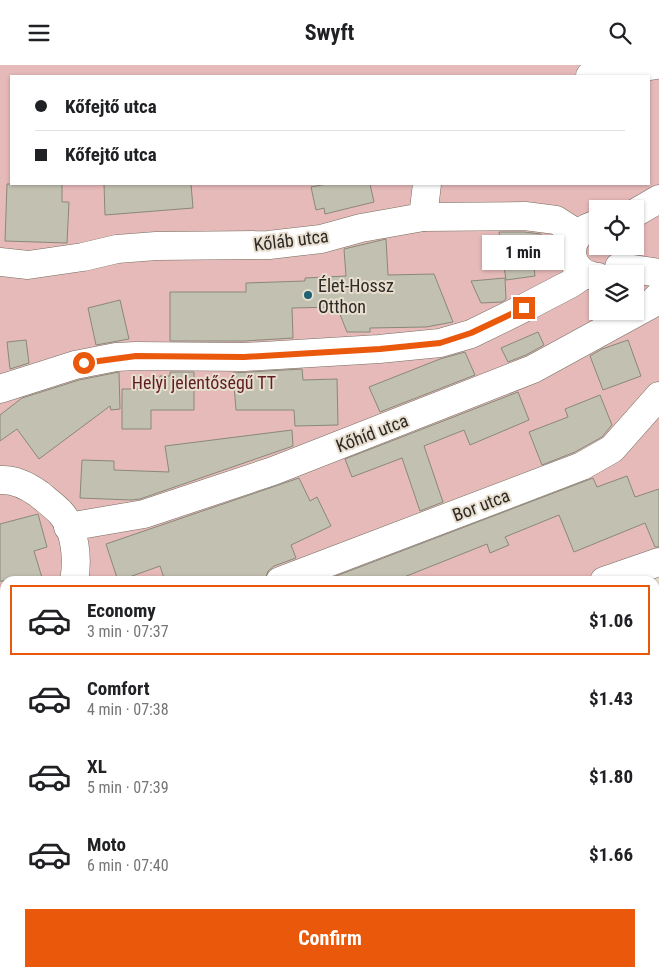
<!DOCTYPE html>
<html lang="en">
<head>
<meta charset="utf-8">
<style>
	:root { --surface:#fff; --page:#f6f6f6; --text:#202124; --muted:#757577; --line:#e0e0e0; --accent:#ea580c }
	body { margin:0; font-family:"Roboto Condensed",sans-serif; background:var(--page); color:var(--text); height:100vh; display:flex; flex-direction:column; font-size:19px; white-space:nowrap }
	* { box-sizing:border-box; margin:0 }
	p { font-size:16px; color:var(--muted) }
	.icon { flex:none; width:28px; height:28px; fill:none; stroke:currentColor; stroke-width:2; stroke-linecap:round; stroke-linejoin:round }
	.map { position:relative; flex:1; overflow:hidden }
	.panel { position:absolute; left:0px; top:511px; width:660px; height:401px; display:flex; flex-direction:column; background:var(--surface); border-radius:15px 15px 0 0; box-shadow:0 1px 4px #0004 }
	.panel>* { flex:none }
	.guide { position:absolute; left:10px; top:10px; width:640px; height:110px; border-radius:0px; box-shadow:0 1px 4px #0004; display:grid; align-content:center; height:110px; padding:0 25px; background:var(--surface) }
	.fabs { position:absolute; left:589px; top:135px; display:grid; gap:10px }
	.fabs a { display:grid; place-items:center; width:55px; height:55px; border-radius:0px; background:var(--surface); box-shadow:0 1px 4px #0004; font-size:25px }
	.end { position:absolute; width:22px; height:22px; margin:-11px; border:6px solid #ea580c; background:#fff; box-shadow:0 0 0 2px #fff }
	.from { border-radius:50% }
	.bubble { position:absolute; height:35px; border-radius:0px; background:var(--surface); box-shadow:0 1px 4px #0004; font-size:16px; font-weight:700; line-height:35px; text-align:center }
	.guide b { display:flex; align-items:center; gap:18px; height:48px; font-size:19px }
	.guide b+b { border-top:1px solid var(--line) }
	.guide i { width:12px; height:12px; background:var(--text) }
	ul { padding:9px 0 0; list-style:none }
	li { display:flex; align-items:center; gap:15px; height:70px; margin:0 10px 8px; padding:0 15px; border:2px solid transparent; border-radius:0px }
	li div { flex:1 }
	li b { display:block; font-size:19px }
	li em { font-style:normal; font-weight:700 }
	li.current { border-color:var(--accent) }
	li>.icon { width:45px; height:45px; stroke-width:1.5 }
	.cta { display:flex; gap:10px; margin-top:auto; padding:10px 25px }
	.cta a { flex:1; height:58px; border-radius:0px; background:var(--accent); color:#fff; font-size:20px; font-weight:700; line-height:58px; text-align:center }
	header { display:flex; justify-content:space-between; align-items:center; height:65px; padding:0 25px; background:var(--surface); font-size:22px; font-weight:700 }
	.map>svg:first-child { display:block }
</style>
</head>
<body>
<header><svg class="icon" aria-label="menu" viewBox="0 0 24 24"><path d="M4 6h16M4 12h16M4 18h16"/></svg>Swyft<svg class="icon" aria-label="search" viewBox="0 0 24 24"><circle cx="10" cy="10" r="6"/><path d="M15 15l6 6"/></svg></header>
<div class="map">
<svg width="659" height="912" viewBox="0 0 659 912">
	<rect width="100%" height="100%" fill="#e8ded0"/>
	<path fill="#e6bab9" fill-rule="evenodd" d="M0 0H659V497L604 516H5V681L0 683ZM11 11H649V119H11ZM598 144H635V181H598ZM598 209H635V246H598Z"/>
	<g fill="#c2c1b1" stroke="#898879">
		<polygon points="7,119 62,119 62,137 69,137 67,178 5,176"/>
		<polygon points="104,119 191,119 193,143 105,150"/>
		<polygon points="327,119 370,119 374,137 325,149 324,143 316,145 311,122"/>
		<polygon points="499,167 524,167 541,169 545,192 533,194 535,211 506,215"/>
		<polygon points="386,174 388,210 434,209 453,257 426,262 370,263 370,267 347,267 335,237 335,242 292,243 293,273 244,276 170,276 170,227 246,227 246,218 305,216 305,213 346,211 344,184"/>
		<polygon points="505,213 506,234 502,237 481,238 471,216"/>
		<polygon points="120,235 129,274 96,280 88,243"/>
		<polygon points="538,267 544,280 526,290 508,297 501,283"/>
		<polygon points="26,275 29,298 10,304 7,277"/>
		<polygon points="628,275 641,311 603,325 590,291 602,284"/>
		<polygon points="465,287 475,310 380,347 369,322 440,294"/>
		<polygon points="302,304 303,315 337,314 338,360 295,361 294,345 236,345 233,308"/>
		<polygon points="119,307 120,344 111,345 110,341 39,394 17,364 0,376 0,350 22,333 79,315"/>
		<polygon points="170,307 194,307 194,345 151,345 151,364 122,364 122,324 160,324 160,311 170,311"/>
		<polygon points="518,327 529,355 470,380 464,365 424,381 443,437 420,446 402,393 352,412 345,394"/>
		<polygon points="600,330 612,360 602,372 575,387 542,400 529,367 568,352 565,344"/>
		<polygon points="292,365 293,381 140,434 131,435 80,433 82,395 114,396 114,405 169,407 165,381"/>
		<polygon points="627,411 635,432 659,424 659,482 655,482 645,458 574,487 559,450 505,472 509,480 490,488 487,479 394,516 323,516 593,413 597,422"/>
		<polygon points="299,413 310,436 317,432 331,461 291,480 296,493 274,501 268,506 265,516 165,516 160,501 118,516 106,479"/>
		<polygon points="38,449 47,482 34,486 43,516 0,516 0,459"/>
	</g>
	<g fill="none" stroke-linecap="round" stroke-linejoin="round">
		<defs>
			<g id="minor">
				<polyline points="590,11 656,0"/>
				<polyline points="635,148 659,134"/>
				<polyline points="423,152 427,119"/>
				<path d="M598 159C564 166 563 208 598 212"/>
				<polyline points="0,197 28,200 83,192 117,184 156,181 269,180 321,174 361,163 423,152 525,151 556,155 578,169"/>
				<polyline points="619,202 659,208"/>
				<polyline points="0,324 75,300 116,292 136,291 244,292 379,284 440,278 471,269 524,243 570,219 585,209"/>
				<path d="M0 415C14 414 28 421 39 429 46 435 53 440 60 447 76 464 78 495 74 516"/>
				<polyline points="68,462 144,449 273,406 533,304 650,240 659,231"/>
				<polyline points="280,516 582,401 612,384 659,331"/>
				<polyline points="604,516 659,497"/>
				<polyline points="655,862 659,860"/>
				<polyline points="165,908 166,912"/>
				<polyline points="493,912 507,908"/>
			</g>
		</defs>
		<use href="#minor" stroke="#746c5f" stroke-width="29"/>
		<use href="#minor" stroke="#fff" stroke-width="28"/>
	</g>
	<g fill="none" stroke-linecap="round" stroke-linejoin="round">
		<polyline stroke="#ea580c" stroke-width="6" points="84,298 136,291 244,292 380,284 440,278 471,268 524,243"/>
	</g>
	<circle fill="#1d6373" stroke="#e8ded0" stroke-width="2" cx="308" cy="230" r="5"/>
	<g text-anchor="middle" dominant-baseline="central" stroke-width="4" stroke-linejoin="round" paint-order="stroke">
		<g font-size="18" fill="#2d2924" stroke="#e8ded0">
			<text transform="translate(291 175) rotate(-7)">Kőláb utca</text>
			<text transform="translate(372 368) rotate(-21)">Kőhíd utca</text>
			<text transform="translate(481 440) rotate(-21)">Bor utca</text>
		</g>
		<g font-size="18" fill="#2d2924" stroke="#e8ded0" text-anchor="start">
			<text x="318" y="220">Élet-Hossz<tspan x="318" dy="21">Otthon</tspan></text>
		</g>
		<g font-size="18" fill="#5e1d21" stroke="#e8ded0">
			<text x="204" y="317">Helyi jelentőségű TT</text>
		</g>
	</g>
</svg>
<div class="fabs">
<a><svg class="icon" aria-label="locate" viewBox="0 0 24 24"><circle cx="12" cy="12" r="6"/><path d="M12 2v4M12 18v4M2 12h4M18 12h4"/></svg></a>
<a><svg class="icon" aria-label="layers" viewBox="0 0 24 24"><path d="M12 4l9 5-9 5-9-5zM3 14l9 5 9-5"/></svg></a>
</div>
<i class="end from" style="left:84px;top:298px"></i>
<i class="end" style="left:524px;top:243px"></i>
<div class="bubble" style="left:482px;top:170px;width:82px">1 min</div>
<div class="guide">
<b><i class="from"></i>Kőfejtő utca</b>
<b><i></i>Kőfejtő utca</b>
</div>
<section class="panel">
<ul>
<li class="current"><svg class="icon" aria-label="car" viewBox="0 0 24 24"><path d="M5 17H2v-5l4-1 3-4h7l3 4 3 1v5h-3M9 17h6M6 11h13"/><circle cx="7" cy="17" r="2"/><circle cx="17" cy="17" r="2"/></svg><div><b>Economy</b><p>3 min · 07:37</p></div><em>$1.06</em></li>
<li><svg class="icon" aria-label="car" viewBox="0 0 24 24"><path d="M5 17H2v-5l4-1 3-4h7l3 4 3 1v5h-3M9 17h6M6 11h13"/><circle cx="7" cy="17" r="2"/><circle cx="17" cy="17" r="2"/></svg><div><b>Comfort</b><p>4 min · 07:38</p></div><em>$1.43</em></li>
<li><svg class="icon" aria-label="car" viewBox="0 0 24 24"><path d="M5 17H2v-5l4-1 3-4h7l3 4 3 1v5h-3M9 17h6M6 11h13"/><circle cx="7" cy="17" r="2"/><circle cx="17" cy="17" r="2"/></svg><div><b>XL</b><p>5 min · 07:39</p></div><em>$1.80</em></li>
<li><svg class="icon" aria-label="car" viewBox="0 0 24 24"><path d="M5 17H2v-5l4-1 3-4h7l3 4 3 1v5h-3M9 17h6M6 11h13"/><circle cx="7" cy="17" r="2"/><circle cx="17" cy="17" r="2"/></svg><div><b>Moto</b><p>6 min · 07:40</p></div><em>$1.66</em></li>
</ul>
<div class="cta"><a>Confirm</a></div>
</section>
</div>
</body>
</html>
